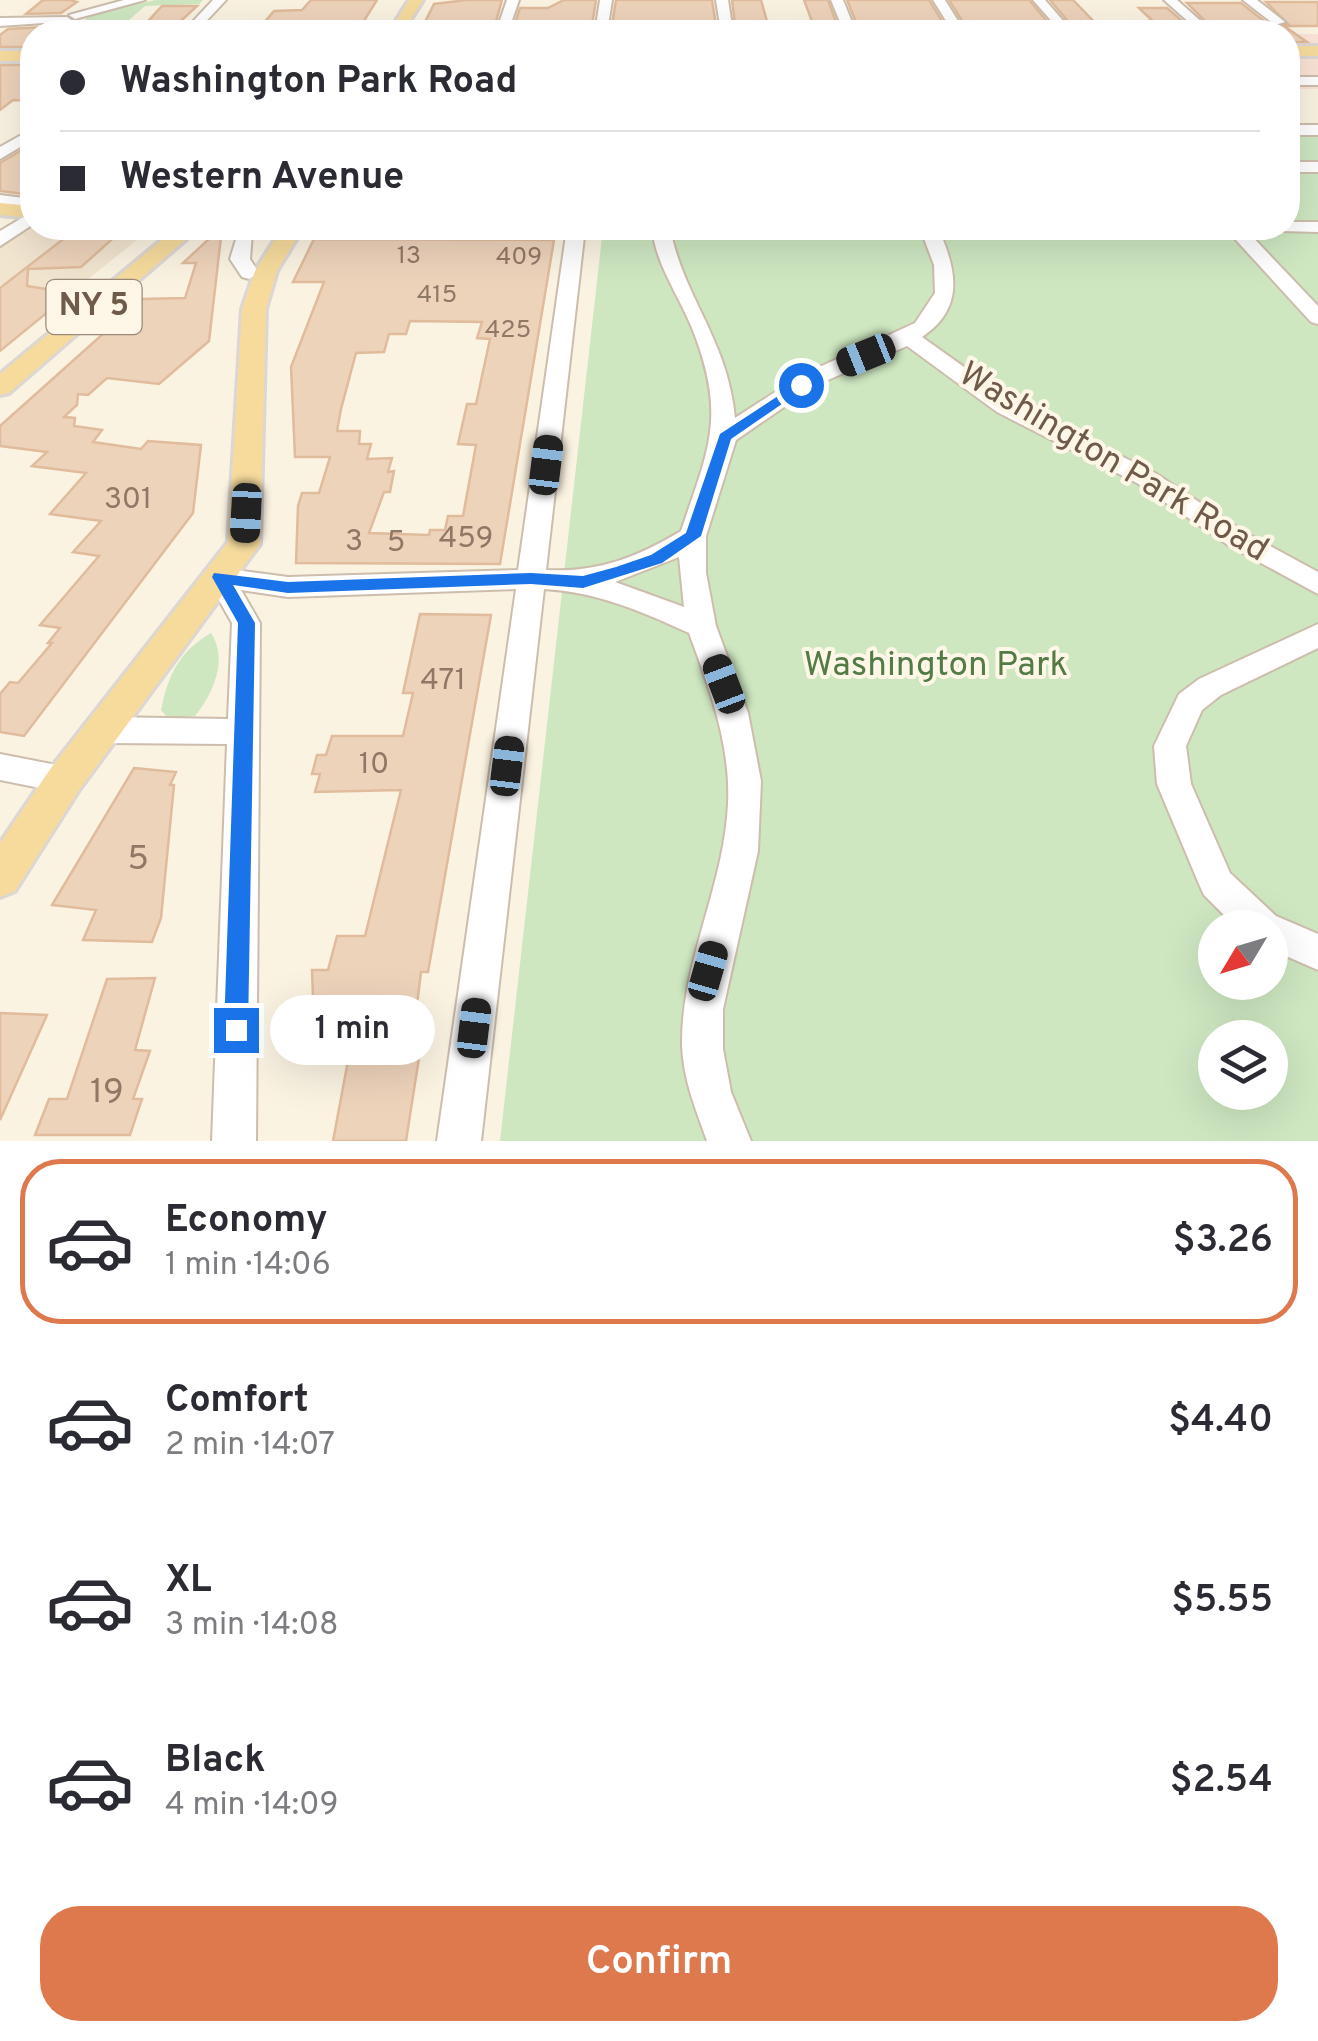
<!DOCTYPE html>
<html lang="en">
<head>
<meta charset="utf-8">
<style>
	:root { --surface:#fff; --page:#f7f7f7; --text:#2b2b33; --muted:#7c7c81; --line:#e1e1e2; --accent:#de784d }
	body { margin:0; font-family:Overpass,sans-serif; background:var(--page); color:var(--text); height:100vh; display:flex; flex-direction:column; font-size:38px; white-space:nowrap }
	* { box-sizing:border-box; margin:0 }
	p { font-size:32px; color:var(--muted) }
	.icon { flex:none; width:55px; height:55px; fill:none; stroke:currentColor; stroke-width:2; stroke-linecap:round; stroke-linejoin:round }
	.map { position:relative; height:1141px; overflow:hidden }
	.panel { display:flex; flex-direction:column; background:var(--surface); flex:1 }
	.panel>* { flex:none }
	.hud { position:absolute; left:20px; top:20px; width:1280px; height:220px; border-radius:40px; box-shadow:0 10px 40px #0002; display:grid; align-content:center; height:220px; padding:0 40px; background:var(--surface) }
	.needle { width:65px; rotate:232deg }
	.tools { position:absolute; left:1198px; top:910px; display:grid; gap:20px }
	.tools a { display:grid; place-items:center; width:90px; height:90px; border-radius:50%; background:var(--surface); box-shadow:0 10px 40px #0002; font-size:50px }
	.end { position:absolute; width:45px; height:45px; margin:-22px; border:12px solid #1a73e8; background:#fff; box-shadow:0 0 0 5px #fff }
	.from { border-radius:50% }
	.bubble { position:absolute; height:70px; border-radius:35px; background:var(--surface); box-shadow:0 10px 40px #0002; font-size:32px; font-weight:600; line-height:70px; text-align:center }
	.car { position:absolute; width:30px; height:60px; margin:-30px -15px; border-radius:12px; box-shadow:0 0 8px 2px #0007; background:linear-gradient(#222 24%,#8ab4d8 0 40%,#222 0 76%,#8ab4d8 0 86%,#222 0) }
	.hud b { display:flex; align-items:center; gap:35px; height:95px; font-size:38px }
	.hud b+b { border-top:2px solid var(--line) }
	.hud i { width:25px; height:25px; background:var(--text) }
	ul { padding:18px 0 0; list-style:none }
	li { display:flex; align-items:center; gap:30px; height:165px; margin:0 20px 15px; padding:0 20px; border:5px solid transparent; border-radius:40px }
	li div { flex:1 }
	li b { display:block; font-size:38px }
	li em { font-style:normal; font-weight:600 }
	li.current { border-color:var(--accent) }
	li>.icon { width:90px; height:90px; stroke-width:1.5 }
	.action { display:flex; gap:20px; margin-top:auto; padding:20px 40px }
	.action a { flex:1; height:115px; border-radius:40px; background:var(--accent); color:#fff; font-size:40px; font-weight:600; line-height:115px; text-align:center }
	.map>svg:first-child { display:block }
</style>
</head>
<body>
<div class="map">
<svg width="1318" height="1141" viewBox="0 0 1318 1141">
	<rect width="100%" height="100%" fill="#fbf3e2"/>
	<polygon fill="#f2e5d0" points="32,225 32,228 90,228 144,234 71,293 0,285 0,247"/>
	<rect fill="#fae3d6" x="1288" y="34" width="30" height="55"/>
	<g fill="#cee7c1" fill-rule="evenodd">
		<polygon points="156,0 203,0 199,4 145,6 123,25 78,25 92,14"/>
		<path d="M1288 136H1318V1141H500L603 228H1288ZM1215 928H1270V982H1215ZM1215 1038H1270V1092H1215Z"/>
		<path d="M211 633C229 660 212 695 195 716L168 718 161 710C168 674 180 651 211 633Z"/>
	</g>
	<g fill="#eed3bb" stroke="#e0bb9c" stroke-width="2.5" fill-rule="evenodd">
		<polygon points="43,0 70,0 77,2 61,13 26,14"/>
		<polygon points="311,0 377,0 357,32 256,32 274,11 302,10"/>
		<polygon points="467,0 502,0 493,32 420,32 434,4"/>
		<polygon points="564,0 596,0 591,31 512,32 520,8 548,8"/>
		<polygon points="616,0 712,0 717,32 688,32 684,24 649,24 647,32 611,31"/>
		<polygon points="732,0 761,0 770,32 736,32"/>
		<polygon points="804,0 828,0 839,30 816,32"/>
		<polygon points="847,0 929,0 949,32 859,30"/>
		<polygon points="949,0 1029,0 1056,32 969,32"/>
		<polygon points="1050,0 1073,0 1104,32 1077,32"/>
		<polygon points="1266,2 1318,2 1318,26 1284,26 1307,42 1288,42 1288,32 1216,32 1187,3 1241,3 1273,28 1288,24"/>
		<polygon points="162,6 197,6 169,32 138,32"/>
		<polygon points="1139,8 1167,8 1195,32 1164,32"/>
		<polygon points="44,27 37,32 66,32 32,32 32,47 0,47 0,35 8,29"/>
		<polygon points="0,65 32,65 32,101 13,100 0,110"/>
		<polygon points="32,144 32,195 0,191 0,163"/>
		<polygon points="88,230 119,233 81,267 28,269 27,286 71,293 0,351 0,288 66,237 77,238"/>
		<polygon points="211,237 221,237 209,341 159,384 107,378 88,395 78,394 77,405 64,417 75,418 74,426 102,430 93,442 141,449 148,441 201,445 193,513 24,736 0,732 0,694 10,682 18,683 52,643 48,643 60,628 40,625 99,556 73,552 101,521 50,514 86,473 32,466 47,452 0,446 0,426 142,299 185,298 196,263 183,263"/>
		<path d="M314 239 554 240 500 564 296 563 298 506 302 493H319L330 457H295L291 367 324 282H293ZM410 321 482 322 477 338 490 339 476 404H467L458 444 476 445 463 516H448L445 530H430L429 535 369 533 384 492H390L394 471 388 472 392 458 367 459 371 444H359L360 431H337L341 409 356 353 384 352 389 334H406Z"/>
		<polygon points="420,614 491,615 428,972 421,972 416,1013 426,1013 406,1141 333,1141 350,1050 315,1050 328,997 313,997 312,970 328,970 337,936 365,936 401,790 315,792 320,774 312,774 317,755 326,755 332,736 403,736 413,693 403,693"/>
		<polygon points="134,768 176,772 170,785 174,785 161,918 152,942 83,940 96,910 52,905"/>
		<polygon points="155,978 135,1050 150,1051 133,1099 142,1099 130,1135 35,1135 49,1099 67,1099 107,979"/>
		<polygon points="0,1013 47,1015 0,1120"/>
	</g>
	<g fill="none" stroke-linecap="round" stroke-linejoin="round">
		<defs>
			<g id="minor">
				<polygon points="124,0 145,0 75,19 69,15"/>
				<polygon points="213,0 226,0 196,32 183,32"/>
				<polygon points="507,0 519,0 508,32 496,32"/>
				<polygon points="600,0 612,0 607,32 595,32"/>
				<polygon points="716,0 728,0 733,32 721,32"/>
				<polygon points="831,0 843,0 856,32 844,32"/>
				<polygon points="933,0 945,0 965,32 953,32"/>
				<polygon points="1033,0 1045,0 1073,32 1061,32"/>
				<polygon points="1164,0 1177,0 1213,32 1200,32"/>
				<polygon points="1243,0 1257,0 1285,22 1275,25"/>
				<polygon points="0,18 67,17 73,21 0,26"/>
				<rect x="1288" y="77" width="30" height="8"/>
				<rect x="1288" y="125" width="30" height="10"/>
				<polygon points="32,129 32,140 0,159 0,147"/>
				<rect x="1288" y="162" width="30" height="10"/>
				<polygon points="0,195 32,199 32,209 0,205"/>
				<polygon points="32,212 32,225 0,246 0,231"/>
				<polygon points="1288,222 1318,222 1318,232 1282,231 1279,228 1288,228"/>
				<polygon points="179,228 501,228 492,233 252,233 250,259 259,273 249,279 242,277 230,259 238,233 188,233"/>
				<path d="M567 228H585L546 570C597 573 638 557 681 531 709 448 727 416 692 328 678 294 656 265 652 228H670C683 297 728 340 735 418L800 376 915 323 935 293 934 265 920 228H938C956 268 966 308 922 337L1013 402 1155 473 1246 533 1318 572V594L1228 545 1137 483 997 412 907 346 816 385 736 440 706 536V573L716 626 748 713 761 781 758 851 723 1009V1049L731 1092 751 1141H707C696 1110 683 1079 682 1045 681 962 724 887 728 804 731 745 709 687 689 633 641 611 597 592 544 589L481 1141H437L516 589 288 597 241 590 260 623 256 1141H212L227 744 106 743 95 739 90 730 95 721 106 717 228 719 232 623 206 577 210 570 220 568 288 577 518 570ZM679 557 684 607 615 582Z"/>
				<polygon points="1225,228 1244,228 1318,306 1318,324 1311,322"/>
				<polygon points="1318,624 1318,648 1221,695 1202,710 1186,746 1191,784 1230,873 1276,916 1318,934 1318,970 1270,949 1270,928 1237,928 1204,895 1199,884 1157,784 1154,746 1179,694 1199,679"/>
				<polygon points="0,754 77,769 82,779 77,789 65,793 0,780"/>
			</g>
			<g id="major">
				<polygon points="409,0 423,0 403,32 389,32"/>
				<rect x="1288" y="46" width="30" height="10"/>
				<rect x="0" y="51" width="32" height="10"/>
				<polygon points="0,203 32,206 32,218 0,215"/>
				<polygon points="176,228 199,228 9,393 0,395 0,374"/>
				<polygon points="282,228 303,228 277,271 266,309 260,544 79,790 15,891 0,897 0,843 51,768 228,542 242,309 255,271"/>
			</g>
		</defs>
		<use href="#minor" stroke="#cdbdac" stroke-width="4"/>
		<use href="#major" stroke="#ddd7d4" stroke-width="6"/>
		<use href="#minor" fill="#fff" fill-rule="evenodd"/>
		<use href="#major" fill="#f6db9d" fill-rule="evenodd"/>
	</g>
	<polygon fill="#1a73e8" points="801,381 805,388 731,439 701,536 662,563 583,588 531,584 288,593 233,585 255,623 248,1030 236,1041 228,1038 224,1030 238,623 212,577 214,573 288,582 531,573 583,576 616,567 651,555 686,533 720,434"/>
	<g text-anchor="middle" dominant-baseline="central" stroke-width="8" stroke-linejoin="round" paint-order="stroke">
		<g font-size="25" fill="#907866">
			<text x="409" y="257">13</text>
			<text x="519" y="258">409</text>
			<text x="437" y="296">415</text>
			<text x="508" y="331">425</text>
		</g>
		<g font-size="30" fill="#907866">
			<text x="128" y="500">301</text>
			<text x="466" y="539">459</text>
			<text x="354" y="542">3</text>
			<text x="396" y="543">5</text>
			<text x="443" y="681">471</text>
			<text x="374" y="765">10</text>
		</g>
		<rect fill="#fef7e7" stroke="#9b8979" stroke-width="2.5" x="46.5" y="280" width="95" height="54" rx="8"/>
		<g font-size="32" font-weight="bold" fill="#705a4a">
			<text x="94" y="307">NY 5</text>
		</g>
		<g font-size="35" fill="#705a4a" stroke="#fef7e7">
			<text transform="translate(1113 463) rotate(31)">Washington Park Road</text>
		</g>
		<g font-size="35" fill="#527b45" stroke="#fef7e7">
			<text x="936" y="666">Washington Park</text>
		</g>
		<g font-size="35" fill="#907866">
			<text x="138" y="860">5</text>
			<text x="107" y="1093">19</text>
		</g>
	</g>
</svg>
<div class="tools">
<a><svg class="needle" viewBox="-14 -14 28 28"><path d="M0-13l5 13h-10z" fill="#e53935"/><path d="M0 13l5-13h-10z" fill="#7c7c81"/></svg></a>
<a><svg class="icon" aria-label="layers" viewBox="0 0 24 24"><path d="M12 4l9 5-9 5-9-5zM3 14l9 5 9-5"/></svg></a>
</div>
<i class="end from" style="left:801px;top:385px"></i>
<i class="end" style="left:236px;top:1030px"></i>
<div class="bubble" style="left:270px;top:995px;width:165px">1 min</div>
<i class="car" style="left:866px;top:355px;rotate:248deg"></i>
<i class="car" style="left:546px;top:465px;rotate:7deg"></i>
<i class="car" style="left:246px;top:513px;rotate:183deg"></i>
<i class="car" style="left:724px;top:684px;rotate:339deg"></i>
<i class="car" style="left:507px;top:766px;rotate:7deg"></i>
<i class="car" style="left:708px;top:971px;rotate:16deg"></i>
<i class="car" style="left:474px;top:1028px;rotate:7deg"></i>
<div class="hud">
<b><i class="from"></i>Washington Park Road</b>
<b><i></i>Western Avenue</b>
</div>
</div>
<section class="panel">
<ul>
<li class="current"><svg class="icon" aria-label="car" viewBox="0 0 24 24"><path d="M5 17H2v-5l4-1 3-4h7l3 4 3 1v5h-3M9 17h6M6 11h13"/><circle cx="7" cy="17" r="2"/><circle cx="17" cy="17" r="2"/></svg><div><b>Economy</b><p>1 min · 14:06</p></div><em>$3.26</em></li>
<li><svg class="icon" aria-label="car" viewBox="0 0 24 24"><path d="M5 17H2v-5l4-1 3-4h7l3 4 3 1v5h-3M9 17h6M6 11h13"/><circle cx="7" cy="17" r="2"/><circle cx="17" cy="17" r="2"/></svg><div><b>Comfort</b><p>2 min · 14:07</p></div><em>$4.40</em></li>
<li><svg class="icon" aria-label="car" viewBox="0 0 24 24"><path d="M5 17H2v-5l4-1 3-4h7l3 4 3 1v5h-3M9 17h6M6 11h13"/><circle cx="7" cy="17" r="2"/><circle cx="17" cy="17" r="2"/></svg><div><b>XL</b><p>3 min · 14:08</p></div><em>$5.55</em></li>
<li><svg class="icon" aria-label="car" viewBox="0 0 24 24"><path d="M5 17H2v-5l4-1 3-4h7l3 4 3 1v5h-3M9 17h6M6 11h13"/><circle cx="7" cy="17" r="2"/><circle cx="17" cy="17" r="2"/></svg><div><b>Black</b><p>4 min · 14:09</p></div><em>$2.54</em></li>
</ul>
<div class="action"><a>Confirm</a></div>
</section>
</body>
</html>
